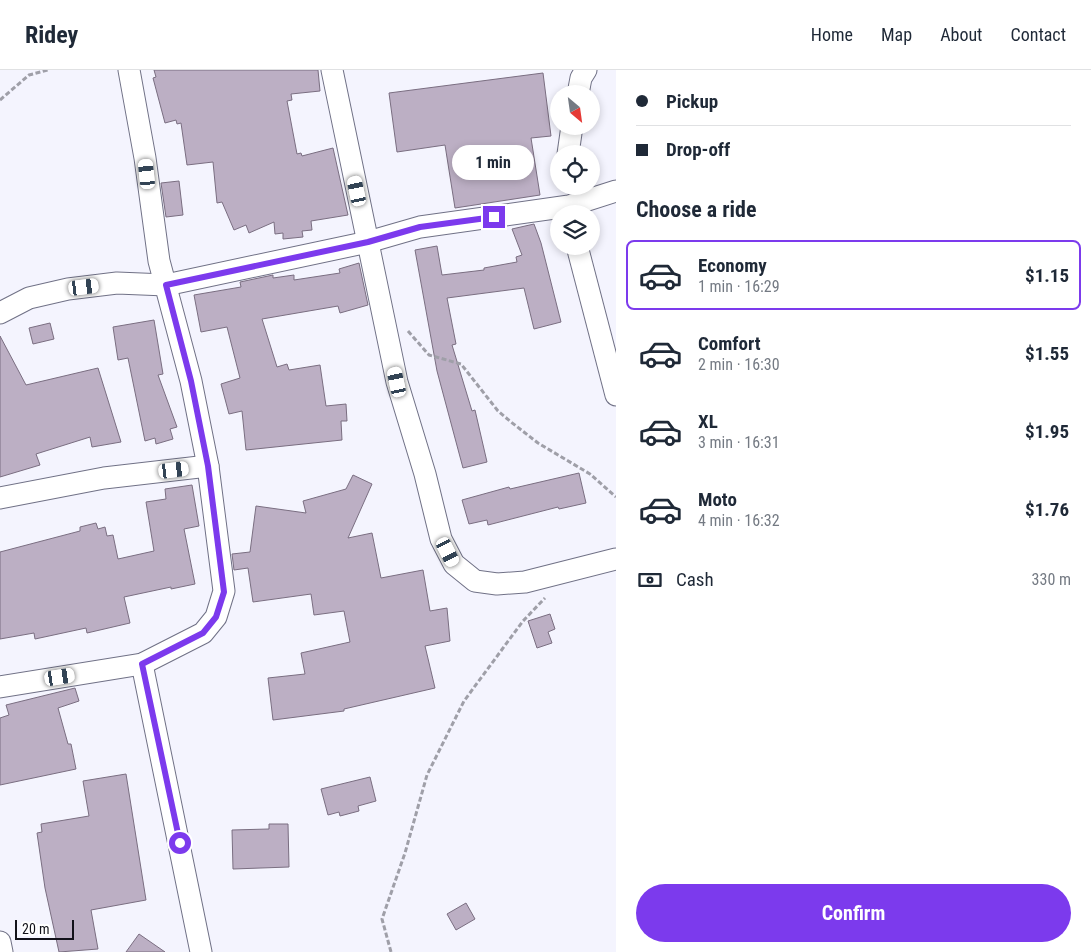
<!DOCTYPE html>
<html lang="en">
<head>
<meta charset="utf-8">
<style>
	:root { --surface:#fff; --page:#f6f6f7; --text:#1f2937; --muted:#747a83; --line:#e0e1e3; --accent:#7c3aed }
	body { margin:0; font-family:"Roboto Condensed",sans-serif; background:var(--page); color:var(--text); height:100vh; display:flex; flex-direction:column; font-size:19px; white-space:nowrap }
	* { box-sizing:border-box; margin:0 }
	p { font-size:16px; color:var(--muted) }
	.icon { flex:none; width:28px; height:28px; fill:none; stroke:currentColor; stroke-width:2; stroke-linecap:round; stroke-linejoin:round }
	.map { position:relative; flex:1; overflow:hidden }
	.details { display:flex; flex-direction:column; background:var(--surface); width:475px }
	.details>* { flex:none }
	.guide { display:grid; align-content:center; height:110px; padding:0 20px; background:var(--surface) }
	.needle { width:32px; rotate:151deg }
	.buttons { position:absolute; left:550px; top:15px; display:grid; gap:10px }
	.buttons a { display:grid; place-items:center; width:50px; height:50px; border-radius:50%; background:var(--surface); box-shadow:0 2px 8px #0003; font-size:25px }
	.scale { position:absolute; left:15px; bottom:12px; width:59px; box-sizing:border-box; padding-left:5px; border:2px solid #12121a; border-top:0; font-size:14px; line-height:18px; white-space:nowrap; color:#12121a; -webkit-text-stroke:4px #fff; paint-order:stroke }
	.end { position:absolute; width:22px; height:22px; margin:-11px; border:6px solid #7c3aed; background:#fff; box-shadow:0 0 0 2px #fff }
	.from { border-radius:50% }
	.bubble { position:absolute; height:35px; border-radius:18px; background:var(--surface); box-shadow:0 2px 8px #0003; font-size:16px; font-weight:700; line-height:35px; text-align:center }
	.car { position:absolute; width:15px; height:30px; margin:-15px -8px; border-radius:6px; box-shadow:0 0 4px 1px #0007; background:linear-gradient(#fff 24%,#345 0 40%,#fff 0 76%,#345 0 86%,#fff 0) }
	.guide b { display:flex; align-items:center; gap:18px; height:48px; font-size:19px }
	.guide b+b { border-top:1px solid var(--line) }
	.guide i { width:12px; height:12px; background:var(--text) }
	ul { padding:0; list-style:none }
	li { display:flex; align-items:center; gap:15px; height:70px; margin:0 10px 8px; padding:0 10px; border:2px solid transparent; border-radius:8px }
	li div { flex:1 }
	li b { display:block; font-size:19px }
	li em { font-style:normal; font-weight:700 }
	li.active { border-color:var(--accent) }
	li>.icon { width:45px; height:45px; stroke-width:1.5 }
	h2 { padding:0 20px; font-size:22px; line-height:60px }
	.pay { display:flex; align-items:center; gap:12px; height:55px; padding:0 20px; font-size:19px }
	.pay p { margin-inline-start:auto }
	.button { display:flex; gap:10px; margin-top:auto; padding:10px 20px }
	.button a { flex:1; height:58px; border-radius:30px; background:var(--accent); color:#fff; font-size:20px; font-weight:700; line-height:58px; text-align:center }
	header { display:flex; align-items:center; gap:30px; box-sizing:border-box; height:70px; padding:0 25px; background:var(--surface); border-bottom:1px solid var(--line) }
	header strong { font-size:24px }
	nav { display:flex; gap:28px; margin-inline-start:auto; font-size:18px }
	main { display:flex; flex:1; min-height:0 }
	.map>svg:first-child { display:block }
</style>
</head>
<body>
<header>
<strong>Ridey</strong>
<nav><a>Home</a><a>Map</a><a>About</a><a>Contact</a></nav>
</header>
<main>
<div class="map">
<svg width="616" height="882" viewBox="0 0 616 882">
	<rect width="100%" height="100%" fill="#f4f4fe"/>
	<g fill="#bcafc4" stroke="#7a6e81">
		<polygon points="154,0 318,0 320,21 291,24 292,30 287,31 297,84 301,83 302,86 333,78 348,145 311,151 312,160 302,161 303,167 283,169 283,163 275,164 274,152 249,163 246,155 234,160 222,132 217,133 213,92 187,95 181,53 177,54 176,50 165,53 153,8 156,7"/>
		<polygon points="543,3 551,66 531,68 540,125 455,138 445,75 397,82 389,23"/>
		<polygon points="179,111 183,145 166,147 161,113"/>
		<polygon points="534,154 541,173 561,252 534,259 524,218 447,228 456,274 452,275 472,341 475,340 487,392 463,398 437,301 415,180 437,176 442,205 484,200 484,198 517,192 516,187 522,185 512,159"/>
		<polygon points="359,193 368,235 340,243 338,236 262,249 277,297 287,294 289,300 320,295 326,336 346,334 347,351 341,351 342,370 246,380 242,341 229,344 221,314 240,308 227,257 201,262 194,225 241,217 240,212 273,205 273,208 294,205 294,210 340,203 339,199"/>
		<polygon points="154,250 163,304 158,305 177,357 170,359 173,369 156,374 155,368 145,371 128,288 118,290 113,257"/>
		<polygon points="50,253 54,269 33,274 29,258"/>
		<polygon points="0,266 26,315 98,298 121,372 92,377 90,367 36,384 40,395 0,407"/>
		<polygon points="579,403 586,433 559,439 558,437 488,455 487,450 469,454 462,430 509,417 510,419"/>
		<polygon points="353,405 372,414 348,468 372,463 381,508 423,500 430,541 447,538 450,571 425,576 435,618 344,639 344,641 273,650 268,608 305,604 301,583 350,572 344,541 314,545 311,524 253,532 248,498 234,500 232,484 250,482 256,436 306,443 303,431 346,419"/>
		<polygon points="192,415 199,456 184,459 195,514 171,519 171,517 124,527 130,553 87,563 86,558 35,569 34,563 0,569 0,482 80,461 80,457 96,453 98,459 105,457 107,466 113,465 118,489 154,481 146,432 166,429 165,419"/>
		<polygon points="550,544 555,559 548,562 552,573 537,578 528,551"/>
		<polygon points="75,618 79,631 58,638 68,674 71,674 76,699 0,715 0,648 9,645 6,635"/>
		<polygon points="126,704 146,830 91,840 98,879 59,882 45,818 37,763 42,762 41,754 89,746 83,711"/>
		<polygon points="370,707 376,731 358,736 359,741 340,746 339,742 328,745 321,719"/>
		<polygon points="269,754 288,754 289,797 233,799 232,760 269,759"/>
		<polygon points="466,833 475,849 456,860 447,844"/>
		<polygon points="139,864 165,882 126,882"/>
	</g>
	<g fill="none" stroke-linecap="round" stroke-linejoin="round">
		<defs>
			<g id="street">
				<polyline points="332,0 397,312 425,404 441,469 454,494 475,511 497,514 525,512 616,489"/>
				<polyline points="578,24 581,8 586,0"/>
				<polyline points="568,84 572,56"/>
				<polyline points="577,176 616,325"/>
				<polyline points="0,243 29,228 68,219 117,213 166,215 368,172 420,157 569,136 616,121"/>
				<polyline points="0,428 104,408 208,396"/>
				<polyline points="142,594 201,882"/>
				<polyline points="0,617 142,594 203,563 216,547 224,521 208,396 191,311 159,191 145,88 129,0"/>
				<polyline points="0,872 2,882"/>
			</g>
		</defs>
		<use href="#street" stroke="#707186" stroke-width="23"/>
		<g stroke="#9f9fa8" stroke-width="3" stroke-dasharray="5 2.5" stroke-linecap="butt">
			<polyline points="0,30 29,5 48,0"/>
			<polyline points="408,261 429,285 461,294 498,341 511,352 538,373 590,404 616,427"/>
			<polyline points="391,882 382,849 405,783 427,705 464,631 523,551 545,528"/>
		</g>
		<use href="#street" stroke="#fff" stroke-width="21"/>
	</g>
	<g fill="none" stroke-linecap="round" stroke-linejoin="round">
		<polyline stroke="#7c3aed" stroke-width="6" points="180,773 142,594 203,563 216,547 224,522 208,396 191,311 166,215 368,172 420,157 494,147"/>
	</g>
</svg>
<div class="buttons">
<a><svg class="needle" viewBox="-14 -14 28 28"><path d="M0-13l5 13h-10z" fill="#e53935"/><path d="M0 13l5-13h-10z" fill="#747a83"/></svg></a>
<a><svg class="icon" aria-label="locate" viewBox="0 0 24 24"><circle cx="12" cy="12" r="6"/><path d="M12 2v4M12 18v4M2 12h4M18 12h4"/></svg></a>
<a><svg class="icon" aria-label="layers" viewBox="0 0 24 24"><path d="M12 4l9 5-9 5-9-5zM3 14l9 5 9-5"/></svg></a>
</div>
<div class="scale">20 m</div>
<i class="end from" style="left:180px;top:773px"></i>
<i class="end" style="left:494px;top:147px"></i>
<div class="bubble" style="left:452px;top:75px;width:82px">1 min</div>
<i class="car" style="left:147px;top:104px;rotate:354deg"></i>
<i class="car" style="left:357px;top:121px;rotate:348deg"></i>
<i class="car" style="left:84px;top:217px;rotate:83deg"></i>
<i class="car" style="left:397px;top:312px;rotate:348deg"></i>
<i class="car" style="left:174px;top:400px;rotate:83deg"></i>
<i class="car" style="left:448px;top:482px;rotate:153deg"></i>
<i class="car" style="left:60px;top:607px;rotate:81deg"></i>
</div>
<section class="details">
<div class="guide">
<b><i class="from"></i>Pickup</b>
<b><i></i>Drop-off</b>
</div>
<h2>Choose a ride</h2>
<ul>
<li class="active"><svg class="icon" aria-label="car" viewBox="0 0 24 24"><path d="M5 17H2v-5l4-1 3-4h7l3 4 3 1v5h-3M9 17h6M6 11h13"/><circle cx="7" cy="17" r="2"/><circle cx="17" cy="17" r="2"/></svg><div><b>Economy</b><p>1 min · 16:29</p></div><em>$1.15</em></li>
<li><svg class="icon" aria-label="car" viewBox="0 0 24 24"><path d="M5 17H2v-5l4-1 3-4h7l3 4 3 1v5h-3M9 17h6M6 11h13"/><circle cx="7" cy="17" r="2"/><circle cx="17" cy="17" r="2"/></svg><div><b>Comfort</b><p>2 min · 16:30</p></div><em>$1.55</em></li>
<li><svg class="icon" aria-label="car" viewBox="0 0 24 24"><path d="M5 17H2v-5l4-1 3-4h7l3 4 3 1v5h-3M9 17h6M6 11h13"/><circle cx="7" cy="17" r="2"/><circle cx="17" cy="17" r="2"/></svg><div><b>XL</b><p>3 min · 16:31</p></div><em>$1.95</em></li>
<li><svg class="icon" aria-label="car" viewBox="0 0 24 24"><path d="M5 17H2v-5l4-1 3-4h7l3 4 3 1v5h-3M9 17h6M6 11h13"/><circle cx="7" cy="17" r="2"/><circle cx="17" cy="17" r="2"/></svg><div><b>Moto</b><p>4 min · 16:32</p></div><em>$1.76</em></li>
</ul>
<div class="pay"><svg class="icon" aria-label="cash" viewBox="0 0 24 24"><path d="M3 7h18v10H3z"/><circle cx="12" cy="12" r="2"/></svg>Cash<p>330 m</p></div>
<div class="button"><a>Confirm</a></div>
</section>
</main>
</body>
</html>
